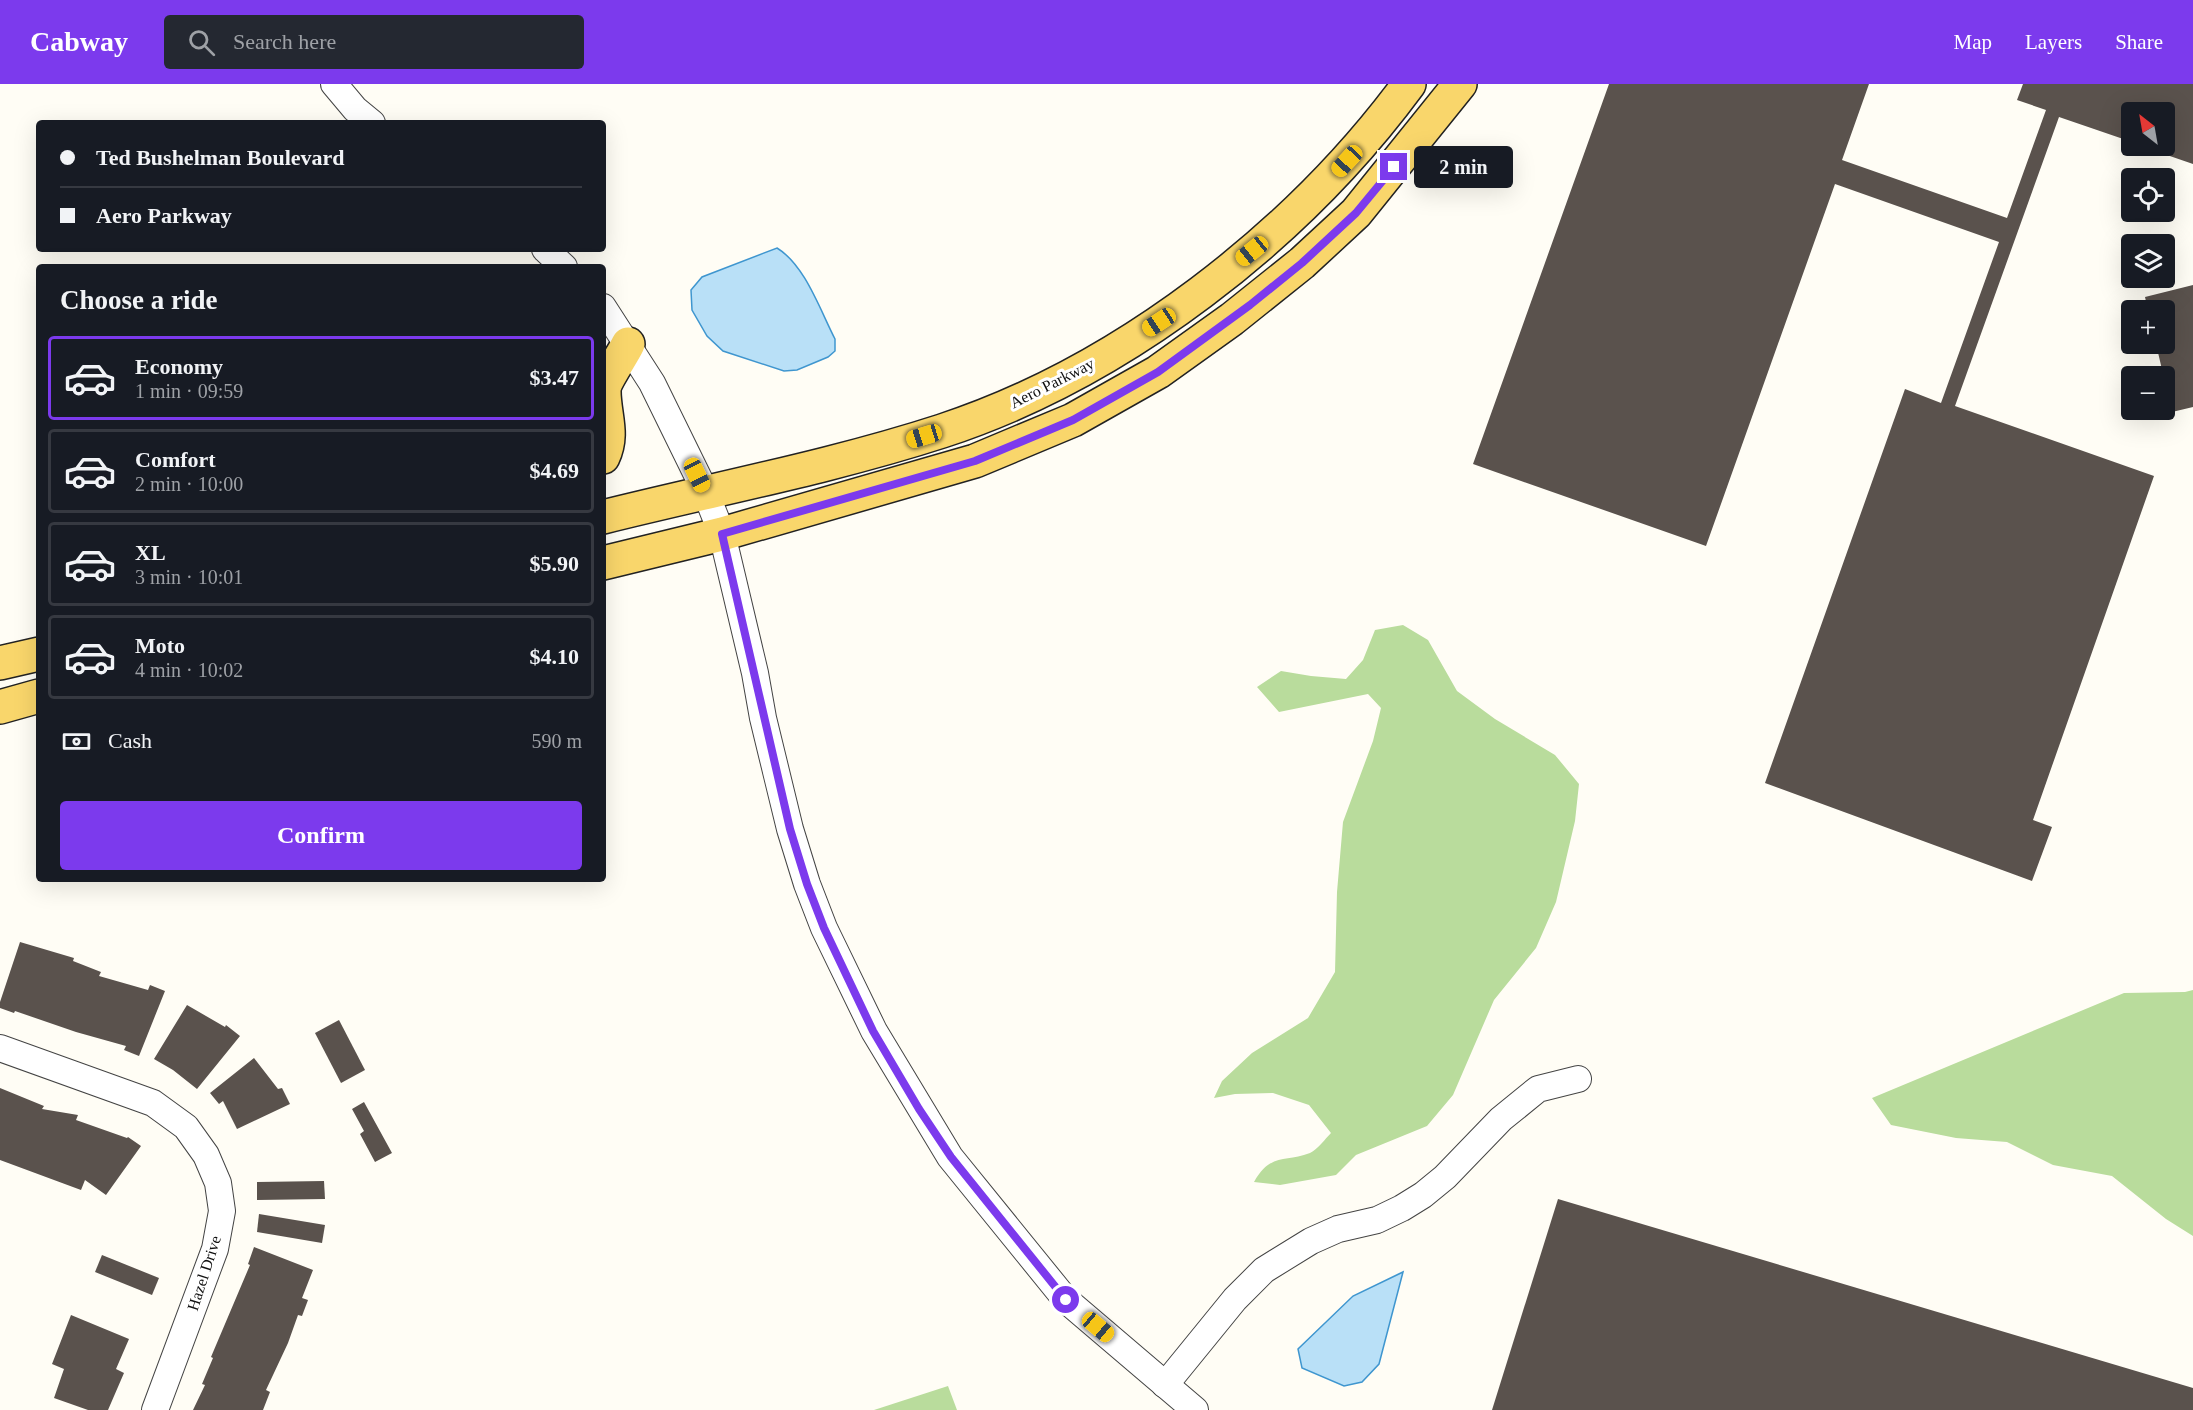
<!DOCTYPE html>
<html lang="en">
<head>
<meta charset="utf-8">
<style>
	:root { --surface:#171b24; --page:#242831; --text:#f1f3f6; --muted:#9ea1a6; --line:#363941; --accent:#7c3aed }
	body { margin:0; font-family:"Times New Roman",serif; background:var(--page); color:var(--text); height:100vh; display:flex; flex-direction:column; font-size:22px; white-space:nowrap }
	* { box-sizing:border-box; margin:0 }
	p { font-size:20px; color:var(--muted) }
	.icon { flex:none; width:33px; height:33px; fill:none; stroke:currentColor; stroke-width:2; stroke-linecap:round; stroke-linejoin:round }
	.map { position:relative; flex:1; overflow:hidden }
	.drawer { position:absolute; left:36px; top:180px; width:570px; height:618px; display:flex; flex-direction:column; background:var(--surface); border-radius:6px; box-shadow:0 6px 24px #0002 }
	.drawer>* { flex:none }
	.guide { position:absolute; left:36px; top:36px; width:570px; height:132px; border-radius:6px; box-shadow:0 6px 24px #0002; display:grid; align-content:center; height:132px; padding:0 24px; background:var(--surface) }
	.needle { width:39px; rotate:329deg }
	.controls { position:absolute; left:2121px; top:18px; display:grid; gap:12px }
	.controls a { display:grid; place-items:center; width:54px; height:54px; border-radius:6px; background:var(--surface); box-shadow:0 6px 24px #0002; font-size:30px }
	.end { position:absolute; width:27px; height:27px; margin:-14px; border:8px solid #7c3aed; background:#fff; box-shadow:0 0 0 3px #fff }
	.from { border-radius:50% }
	.bubble { position:absolute; height:42px; border-radius:6px; background:var(--surface); box-shadow:0 6px 24px #0002; font-size:20px; font-weight:600; line-height:42px; text-align:center }
	.car { position:absolute; width:18px; height:36px; margin:-18px -9px; border-radius:8px; box-shadow:0 0 4px 2px #0007; background:linear-gradient(#f5c518 24%,#345 0 40%,#f5c518 0 76%,#345 0 86%,#f5c518 0) }
	.guide b { display:flex; align-items:center; gap:21px; height:57px; font-size:22px }
	.guide b+b { border-top:2px solid var(--line) }
	.guide i { width:15px; height:15px; background:var(--text) }
	ul { padding:0; list-style:none }
	li { display:flex; align-items:center; gap:18px; height:84px; margin:0 12px 9px; padding:0 12px; border:3px solid var(--line); border-radius:6px }
	li div { flex:1 }
	li b { display:block; font-size:22px }
	li em { font-style:normal; font-weight:600 }
	li.selected { border-color:var(--accent) }
	li>.icon { width:54px; height:54px; stroke-width:1.5 }
	h2 { padding:0 24px; font-size:27px; line-height:72px }
	.pay { display:flex; align-items:center; gap:15px; height:66px; padding:0 24px; font-size:22px }
	.pay p { margin-inline-start:auto }
	.action { display:flex; gap:12px; margin-top:auto; padding:12px 24px }
	.action a { flex:1; height:69px; border-radius:6px; background:var(--accent); color:#fff; font-size:24px; font-weight:600; line-height:69px; text-align:center }
	header { display:flex; align-items:center; gap:36px; box-sizing:border-box; height:84px; padding:0 30px; background:var(--accent); color:#fff }
	header strong { font-size:28px }
	nav { display:flex; gap:33px; margin-inline-start:auto; font-size:21px }
	.search { width:420px; height:54px; background:var(--page); display:flex; align-items:center; gap:15px; box-sizing:border-box; padding:0 21px; border-radius:6px; color:var(--muted); font-size:22px }
	.map>svg:first-child { display:block }
</style>
</head>
<body>
<header>
<strong>Cabway</strong>
<div class="search"><svg class="icon" aria-label="search" viewBox="0 0 24 24"><circle cx="10" cy="10" r="6"/><path d="M15 15l6 6"/></svg>Search here</div>
<nav><a>Map</a><a>Layers</a><a>Share</a></nav>
</header>
<div class="map">
<svg width="2193" height="1326" viewBox="0 0 2193 1326">
	<rect width="100%" height="100%" fill="#fffdf5"/>
	<g fill="#b9dc9c">
		<path d="M1403 541 1428 556 1457 607 1495 635 1555 671 1579 700 1575 737 1556 818 1536 864 1494 916 1453 1011 1427 1042 1356 1071 1336 1091 1280 1101 1254 1098C1271 1068 1285 1079 1310 1069 1318 1065 1325 1055 1331 1049L1309 1021 1273 1009 1235 1010 1214 1014 1222 997 1252 969 1308 934 1335 888 1337 808 1343 738 1373 657 1381 624 1368 610 1279 628 1257 603 1281 587 1311 592 1346 595 1363 576 1375 546Z"/>
		<polygon points="2193,906 2193,1152 2166,1135 2112,1092 2053,1081 2007,1058 1956,1054 1891,1041 1872,1014 2124,909 2185,908"/>
		<polygon points="948,1302 957,1326 874,1326"/>
	</g>
	<g fill="#b9e0f7" stroke="#3f96cf" stroke-width="1.5">
		<path d="M777 164C805 181 820 226 835 255V267L828 273 797 286 784 287 723 267 707 252 692 226 691 206 702 193Z"/>
		<polygon points="1403,1188 1379,1280 1362,1298 1344,1302 1302,1284 1298,1265 1353,1212"/>
	</g>
	<g fill="#5a524d">
		<polygon points="1609,0 1869,0 1842,76 2007,134 2046,26 2017,16 2023,0 2193,0 2193,80 2164,70 2164,28 2132,28 2132,58 2059,33 1955,322 2154,392 2033,736 2052,743 2032,797 1765,699 1905,305 1941,319 1999,158 1835,100 1706,462 1473,380"/>
		<polygon points="2193,201 2193,323 2172,328 2156,260 2164,260 2164,226 2148,226 2145,213"/>
		<polygon points="20,858 74,874 73,877 101,888 99,892 148,906 150,901 165,907 139,972 124,966 126,962 76,948 15,927 14,929 0,924 0,918"/>
		<polygon points="187,921 225,943 226,941 240,952 197,1005 173,986 154,975"/>
		<polygon points="339,936 365,986 341,999 315,949"/>
		<polygon points="254,974 278,1005 282,1004 290,1020 237,1045 223,1017 219,1020 210,1009"/>
		<polygon points="0,1004 44,1022 42,1025 78,1031 76,1036 127,1054 128,1053 141,1062 106,1111 85,1096 81,1106 0,1076"/>
		<polygon points="364,1018 392,1069 375,1078 360,1050 364,1047 352,1025"/>
		<polygon points="324,1097 325,1115 257,1116 257,1098"/>
		<polygon points="1558,1115 2193,1304 2193,1326 1492,1326"/>
		<polygon points="259,1130 325,1141 322,1159 257,1148"/>
		<polygon points="254,1163 313,1186 302,1214 308,1216 302,1232 298,1231 288,1259 266,1306 270,1308 263,1326 193,1326 205,1301 202,1300 213,1274 211,1273 250,1181 248,1180"/>
		<polygon points="102,1171 159,1194 152,1211 95,1188"/>
		<polygon points="71,1231 129,1255 116,1285 124,1289 108,1326 88,1326 54,1314 64,1285 52,1280"/>
	</g>
	<g fill="none" stroke-linecap="round" stroke-linejoin="round">
		<defs>
			<g id="minor">
				<polyline points="334,0 355,25 372,39"/>
				<polyline points="545,165 564,183"/>
				<polyline points="603,223 652,299 705,407 722,450 755,589 763,634 790,745 807,800 824,844 874,947 950,1073 1066,1216 1195,1326"/>
				<polyline points="0,964 153,1019 186,1043 206,1071 218,1099 222,1127 215,1165 155,1326"/>
				<polyline points="1165,1301 1235,1215 1264,1186 1311,1157 1338,1145 1377,1136 1402,1124 1423,1111 1445,1093 1501,1035 1538,1005 1578,995"/>
			</g>
			<g id="major">
				<path d="M603 373C614 350 604 331 604 307 604 297 623 271 628 260"/>
				<path d="M603 433C715 405 831 383 942 347 1122 288 1297 152 1409 0"/>
				<polyline points="603,479 722,450 975,377 1073,336 1158,288 1232,235 1302,179 1356,129 1460,0"/>
				<polyline points="0,579 39,570"/>
				<polyline points="0,623 39,612"/>
			</g>
		</defs>
		<use href="#minor" stroke="#444" stroke-width="28"/>
		<use href="#major" stroke="#222" stroke-width="36"/>
		<use href="#minor" stroke="#fff" stroke-width="26"/>
		<use href="#major" stroke="#f9d66b" stroke-width="33"/>
	</g>
	<g fill="none" stroke-linecap="round" stroke-linejoin="round">
		<polyline stroke="#7c3aed" stroke-width="8" points="1066,1216 951,1073 919,1025 873,947 824,844 807,800 790,745 722,450 975,377 1073,336 1158,288 1250,221 1302,179 1356,129 1394,83"/>
	</g>
	<g text-anchor="middle" dominant-baseline="central" stroke-width="6" stroke-linejoin="round" paint-order="stroke">
		<g font-size="16" fill="#111" stroke="#fff">
			<text transform="translate(1052 299) rotate(-27)">Aero Parkway</text>
			<text transform="translate(204 1189) rotate(-72)">Hazel Drive</text>
		</g>
	</g>
</svg>
<div class="controls">
<a><svg class="needle" viewBox="-14 -14 28 28"><path d="M0-13l5 13h-10z" fill="#e53935"/><path d="M0 13l5-13h-10z" fill="#9ea1a6"/></svg></a>
<a><svg class="icon" aria-label="locate" viewBox="0 0 24 24"><circle cx="12" cy="12" r="6"/><path d="M12 2v4M12 18v4M2 12h4M18 12h4"/></svg></a>
<a><svg class="icon" aria-label="layers" viewBox="0 0 24 24"><path d="M12 4l9 5-9 5-9-5zM3 14l9 5 9-5"/></svg></a>
<a>+</a>
<a>−</a>
</div>
<i class="end from" style="left:1066px;top:1216px"></i>
<i class="end" style="left:1394px;top:83px"></i>
<div class="bubble" style="left:1414px;top:62px;width:99px">2 min</div>
<i class="car" style="left:1347px;top:77px;rotate:223deg"></i>
<i class="car" style="left:1252px;top:167px;rotate:231deg"></i>
<i class="car" style="left:1159px;top:238px;rotate:237deg"></i>
<i class="car" style="left:924px;top:352px;rotate:253deg"></i>
<i class="car" style="left:697px;top:391px;rotate:154deg"></i>
<i class="car" style="left:1098px;top:1243px;rotate:130deg"></i>
<div class="guide">
<b><i class="from"></i>Ted Bushelman Boulevard</b>
<b><i></i>Aero Parkway</b>
</div>
<section class="drawer">
<h2>Choose a ride</h2>
<ul>
<li class="selected"><svg class="icon" aria-label="car" viewBox="0 0 24 24"><path d="M5 17H2v-5l4-1 3-4h7l3 4 3 1v5h-3M9 17h6M6 11h13"/><circle cx="7" cy="17" r="2"/><circle cx="17" cy="17" r="2"/></svg><div><b>Economy</b><p>1 min · 09:59</p></div><em>$3.47</em></li>
<li><svg class="icon" aria-label="car" viewBox="0 0 24 24"><path d="M5 17H2v-5l4-1 3-4h7l3 4 3 1v5h-3M9 17h6M6 11h13"/><circle cx="7" cy="17" r="2"/><circle cx="17" cy="17" r="2"/></svg><div><b>Comfort</b><p>2 min · 10:00</p></div><em>$4.69</em></li>
<li><svg class="icon" aria-label="car" viewBox="0 0 24 24"><path d="M5 17H2v-5l4-1 3-4h7l3 4 3 1v5h-3M9 17h6M6 11h13"/><circle cx="7" cy="17" r="2"/><circle cx="17" cy="17" r="2"/></svg><div><b>XL</b><p>3 min · 10:01</p></div><em>$5.90</em></li>
<li><svg class="icon" aria-label="car" viewBox="0 0 24 24"><path d="M5 17H2v-5l4-1 3-4h7l3 4 3 1v5h-3M9 17h6M6 11h13"/><circle cx="7" cy="17" r="2"/><circle cx="17" cy="17" r="2"/></svg><div><b>Moto</b><p>4 min · 10:02</p></div><em>$4.10</em></li>
</ul>
<div class="pay"><svg class="icon" aria-label="cash" viewBox="0 0 24 24"><path d="M3 7h18v10H3z"/><circle cx="12" cy="12" r="2"/></svg>Cash<p>590 m</p></div>
<div class="action"><a>Confirm</a></div>
</section>
</div>
</body>
</html>
